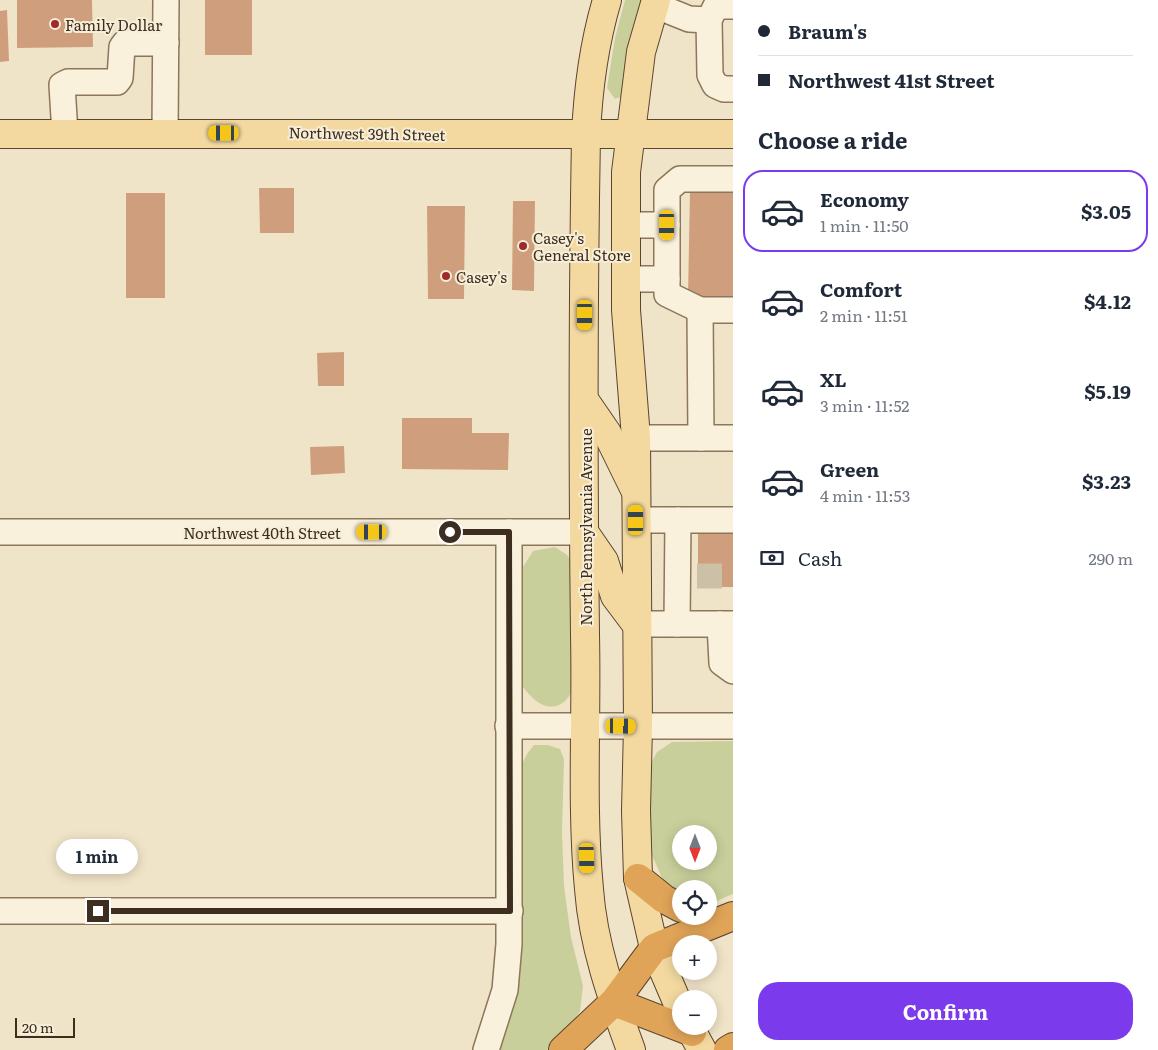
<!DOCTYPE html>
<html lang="en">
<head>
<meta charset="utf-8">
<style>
	:root { --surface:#fff; --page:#f2f2f3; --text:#1f2937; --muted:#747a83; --line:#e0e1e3; --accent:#7c3aed }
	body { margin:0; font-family:Literata,serif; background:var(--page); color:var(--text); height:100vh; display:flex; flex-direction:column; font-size:19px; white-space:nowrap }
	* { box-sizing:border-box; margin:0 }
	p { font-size:16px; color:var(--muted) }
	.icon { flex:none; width:28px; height:28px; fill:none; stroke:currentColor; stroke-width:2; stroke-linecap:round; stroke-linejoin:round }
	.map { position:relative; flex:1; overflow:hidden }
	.panel { display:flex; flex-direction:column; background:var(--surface); width:425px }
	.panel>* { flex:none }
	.guide { display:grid; align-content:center; height:110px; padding:0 25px; background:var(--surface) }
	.needle { width:32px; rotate:180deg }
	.controls { position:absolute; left:672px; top:825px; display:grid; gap:10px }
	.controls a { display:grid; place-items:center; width:45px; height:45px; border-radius:50%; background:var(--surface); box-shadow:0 2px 12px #0003; font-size:25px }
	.scale { position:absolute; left:15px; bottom:12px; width:60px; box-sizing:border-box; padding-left:5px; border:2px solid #3d2e20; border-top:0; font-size:14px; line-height:18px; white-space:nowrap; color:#3d2e20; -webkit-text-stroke:4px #f7eed8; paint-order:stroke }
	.end { position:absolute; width:22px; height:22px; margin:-11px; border:6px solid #3d2e20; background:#fff; box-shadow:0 0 0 2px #fff }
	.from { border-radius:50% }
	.bubble { position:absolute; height:35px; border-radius:18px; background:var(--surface); box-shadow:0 2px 12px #0003; font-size:16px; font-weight:700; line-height:35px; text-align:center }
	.car { position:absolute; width:15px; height:30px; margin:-15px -8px; border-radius:6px; box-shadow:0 0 4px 1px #0007; background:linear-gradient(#f5c518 24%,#345 0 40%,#f5c518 0 76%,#345 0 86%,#f5c518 0) }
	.guide b { display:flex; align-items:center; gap:18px; height:48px; font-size:19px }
	.guide b+b { border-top:1px solid var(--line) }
	.guide i { width:12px; height:12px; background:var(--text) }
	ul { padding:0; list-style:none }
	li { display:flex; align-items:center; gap:15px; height:82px; margin:0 10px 8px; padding:0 15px; border:2px solid transparent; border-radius:20px }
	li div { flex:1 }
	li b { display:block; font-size:19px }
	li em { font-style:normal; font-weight:700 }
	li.selected { border-color:var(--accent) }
	li>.icon { width:45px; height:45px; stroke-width:1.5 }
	h2 { padding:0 25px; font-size:22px; line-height:60px }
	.pay { display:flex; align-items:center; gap:12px; height:55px; padding:0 25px; font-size:19px }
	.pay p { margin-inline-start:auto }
	.cta { display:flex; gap:10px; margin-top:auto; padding:10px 25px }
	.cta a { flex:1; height:58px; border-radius:20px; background:var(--accent); color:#fff; font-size:20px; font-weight:700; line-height:58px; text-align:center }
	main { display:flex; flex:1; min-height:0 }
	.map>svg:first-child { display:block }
</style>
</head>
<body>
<main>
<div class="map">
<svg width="733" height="1050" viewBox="0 0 733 1050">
	<rect width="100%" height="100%" fill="#f0e4c8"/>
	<g fill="#c9cf9b" fill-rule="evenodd">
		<polygon points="625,0 644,0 628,52 621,97 615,99 607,88 615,38"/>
		<path d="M555 547 567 555 576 566 575 686C572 690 570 696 566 700 549 717 530 698 521 684V570L533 551Z"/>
		<path d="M733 741V894L714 902 709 901V889H681V895L662 878 651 853 649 767 657 752 672 742ZM681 834H709V861H681Z"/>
		<polygon points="534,745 548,745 560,749 564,759 562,833 564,886 571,937 583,986 580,1011 568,1032 547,1050 497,1050 507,1028 514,1001 521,766 527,754"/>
	</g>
	<g fill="#cf9f7d">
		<polygon points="17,0 92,0 93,47 17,48"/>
		<rect x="205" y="0" width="47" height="55"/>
		<polygon points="7,10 9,61 0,62 0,11"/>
		<polygon points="259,188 294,188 294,233 260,233"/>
		<polygon points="690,191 733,191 733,297 688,296"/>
		<rect x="126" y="193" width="39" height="105"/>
		<polygon points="513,201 535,201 534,291 512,290"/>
		<polygon points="427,206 465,206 464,299 428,299"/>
		<polygon points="344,352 344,386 318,386 317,353"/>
		<polygon points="402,418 472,418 472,433 509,433 508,470 402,469"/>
		<polygon points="344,446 345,473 311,475 310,447"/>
		<rect x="698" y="530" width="35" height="57"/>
	</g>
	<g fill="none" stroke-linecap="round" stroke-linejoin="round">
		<polyline stroke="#ccc0a6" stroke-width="25" stroke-dasharray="25 12" stroke-linecap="butt" points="697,576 733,576"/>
		<defs>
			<g id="minor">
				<polyline points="654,5 689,19 709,20"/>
				<polyline points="733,6 716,6 709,20 710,75 715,85 724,89 733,89"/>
				<polyline points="65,134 62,85 68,82 117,82 120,78 122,47 125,43 166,43"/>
				<polyline points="165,134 166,0"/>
				<polyline points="626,225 667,225 667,294 700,310"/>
				<polyline points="667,225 667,190 680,179 733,179"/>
				<polyline points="626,279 667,279"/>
				<polyline points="636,438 733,438"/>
				<polyline points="701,438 700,310 733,310"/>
				<polyline points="637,520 733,520"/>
				<polyline points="0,532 584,532"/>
				<polyline points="636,624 733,624"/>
				<polyline points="677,624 678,520"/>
				<polyline points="720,624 722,663 733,671"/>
				<polyline points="508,726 733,726"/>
				<polyline points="0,911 510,911"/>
				<polyline points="486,1050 505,990 509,944 509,532"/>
			</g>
			<g id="major">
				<path d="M607 0C594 44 588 89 586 135 583 301 583 468 585 635 587 719 581 805 589 889 593 945 612 998 631 1050"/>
				<polyline points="656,0 641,52 626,172 626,310 636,438 638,726 636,811 638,878 654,948 681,1011"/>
				<polyline points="0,134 733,134"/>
				<polyline points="585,401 607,433 635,490"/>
				<polyline points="584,532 604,561 615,596 636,624"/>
				<polyline points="689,1026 702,1050"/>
			</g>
			<g id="highway">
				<polyline points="638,878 664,899 681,908"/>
				<polyline points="614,1002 692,1032"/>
				<polyline points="563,1050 614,1002 654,948 733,916"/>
				<polyline points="728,1050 733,1047"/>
			</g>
		</defs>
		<use href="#minor" stroke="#8d765c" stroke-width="28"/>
		<use href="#major" stroke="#5b4430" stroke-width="30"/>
		<use href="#highway" stroke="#5b4430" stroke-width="30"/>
		<use href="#minor" stroke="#faf1dc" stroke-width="25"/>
		<use href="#major" stroke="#f3d9a0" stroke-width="28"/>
		<use href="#highway" stroke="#e0a458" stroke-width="28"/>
	</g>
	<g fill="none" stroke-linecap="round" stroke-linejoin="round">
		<polyline stroke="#3d2e20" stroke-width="6" points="98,911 510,911 509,532 450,532"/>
	</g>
	<g fill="#9e2a2b" stroke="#f7eed8" stroke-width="2">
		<circle cx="55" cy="24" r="5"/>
		<circle cx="523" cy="246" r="5"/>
		<circle cx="446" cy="276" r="5"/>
	</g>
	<g text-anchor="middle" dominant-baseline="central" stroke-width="4" stroke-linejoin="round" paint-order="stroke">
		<g font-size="15" fill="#3d2e20" stroke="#f7eed8" text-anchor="start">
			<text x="65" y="24">Family Dollar</text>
			<text x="533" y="237">Casey's<tspan x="533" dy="17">General Store</tspan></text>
			<text x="456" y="276">Casey's</text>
		</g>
		<g font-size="15" fill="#3d2e20" stroke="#f7eed8">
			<text transform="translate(367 133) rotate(1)">Northwest 39th Street</text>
			<text transform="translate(585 527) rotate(-90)">North Pennsylvania Avenue</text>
			<text x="262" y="532">Northwest 40th Street</text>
		</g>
	</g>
</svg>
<div class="controls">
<a><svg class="needle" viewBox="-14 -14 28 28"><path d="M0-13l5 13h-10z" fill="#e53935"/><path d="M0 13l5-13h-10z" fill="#747a83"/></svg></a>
<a><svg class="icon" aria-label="locate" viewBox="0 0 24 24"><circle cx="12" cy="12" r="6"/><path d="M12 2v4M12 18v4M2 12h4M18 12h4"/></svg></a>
<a>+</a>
<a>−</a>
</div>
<div class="scale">20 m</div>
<i class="end from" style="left:450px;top:532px"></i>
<i class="end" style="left:98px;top:911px"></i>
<div class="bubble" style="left:56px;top:839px;width:82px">1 min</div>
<i class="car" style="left:224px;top:133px;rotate:270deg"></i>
<i class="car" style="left:667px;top:225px;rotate:180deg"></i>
<i class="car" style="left:585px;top:315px;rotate:180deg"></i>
<i class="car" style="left:636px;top:520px;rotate:0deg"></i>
<i class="car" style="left:372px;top:532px;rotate:270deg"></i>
<i class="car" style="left:621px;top:726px;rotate:91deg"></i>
<i class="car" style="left:587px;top:858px;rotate:178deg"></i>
</div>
<section class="panel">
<div class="guide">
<b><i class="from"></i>Braum's</b>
<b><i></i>Northwest 41st Street</b>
</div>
<h2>Choose a ride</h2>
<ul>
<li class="selected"><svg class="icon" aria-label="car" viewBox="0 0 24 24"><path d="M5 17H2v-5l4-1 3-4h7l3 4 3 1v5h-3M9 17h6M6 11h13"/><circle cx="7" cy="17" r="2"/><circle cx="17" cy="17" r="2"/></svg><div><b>Economy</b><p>1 min · 11:50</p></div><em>$3.05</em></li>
<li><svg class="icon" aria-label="car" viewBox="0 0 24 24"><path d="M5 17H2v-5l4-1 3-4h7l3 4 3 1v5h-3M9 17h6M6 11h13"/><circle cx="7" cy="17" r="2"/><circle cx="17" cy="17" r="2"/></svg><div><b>Comfort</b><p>2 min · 11:51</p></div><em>$4.12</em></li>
<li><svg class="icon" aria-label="car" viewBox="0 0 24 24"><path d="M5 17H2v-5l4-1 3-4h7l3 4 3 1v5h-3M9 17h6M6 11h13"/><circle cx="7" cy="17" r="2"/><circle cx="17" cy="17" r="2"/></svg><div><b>XL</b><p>3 min · 11:52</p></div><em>$5.19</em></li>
<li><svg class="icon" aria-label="car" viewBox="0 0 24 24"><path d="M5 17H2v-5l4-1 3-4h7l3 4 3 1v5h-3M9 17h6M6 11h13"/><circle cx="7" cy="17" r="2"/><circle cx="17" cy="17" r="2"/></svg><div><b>Green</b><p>4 min · 11:53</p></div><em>$3.23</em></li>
</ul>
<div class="pay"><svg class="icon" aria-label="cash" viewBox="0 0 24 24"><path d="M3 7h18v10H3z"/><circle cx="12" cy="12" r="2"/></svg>Cash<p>290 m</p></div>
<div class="cta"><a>Confirm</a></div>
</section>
</main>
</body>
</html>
